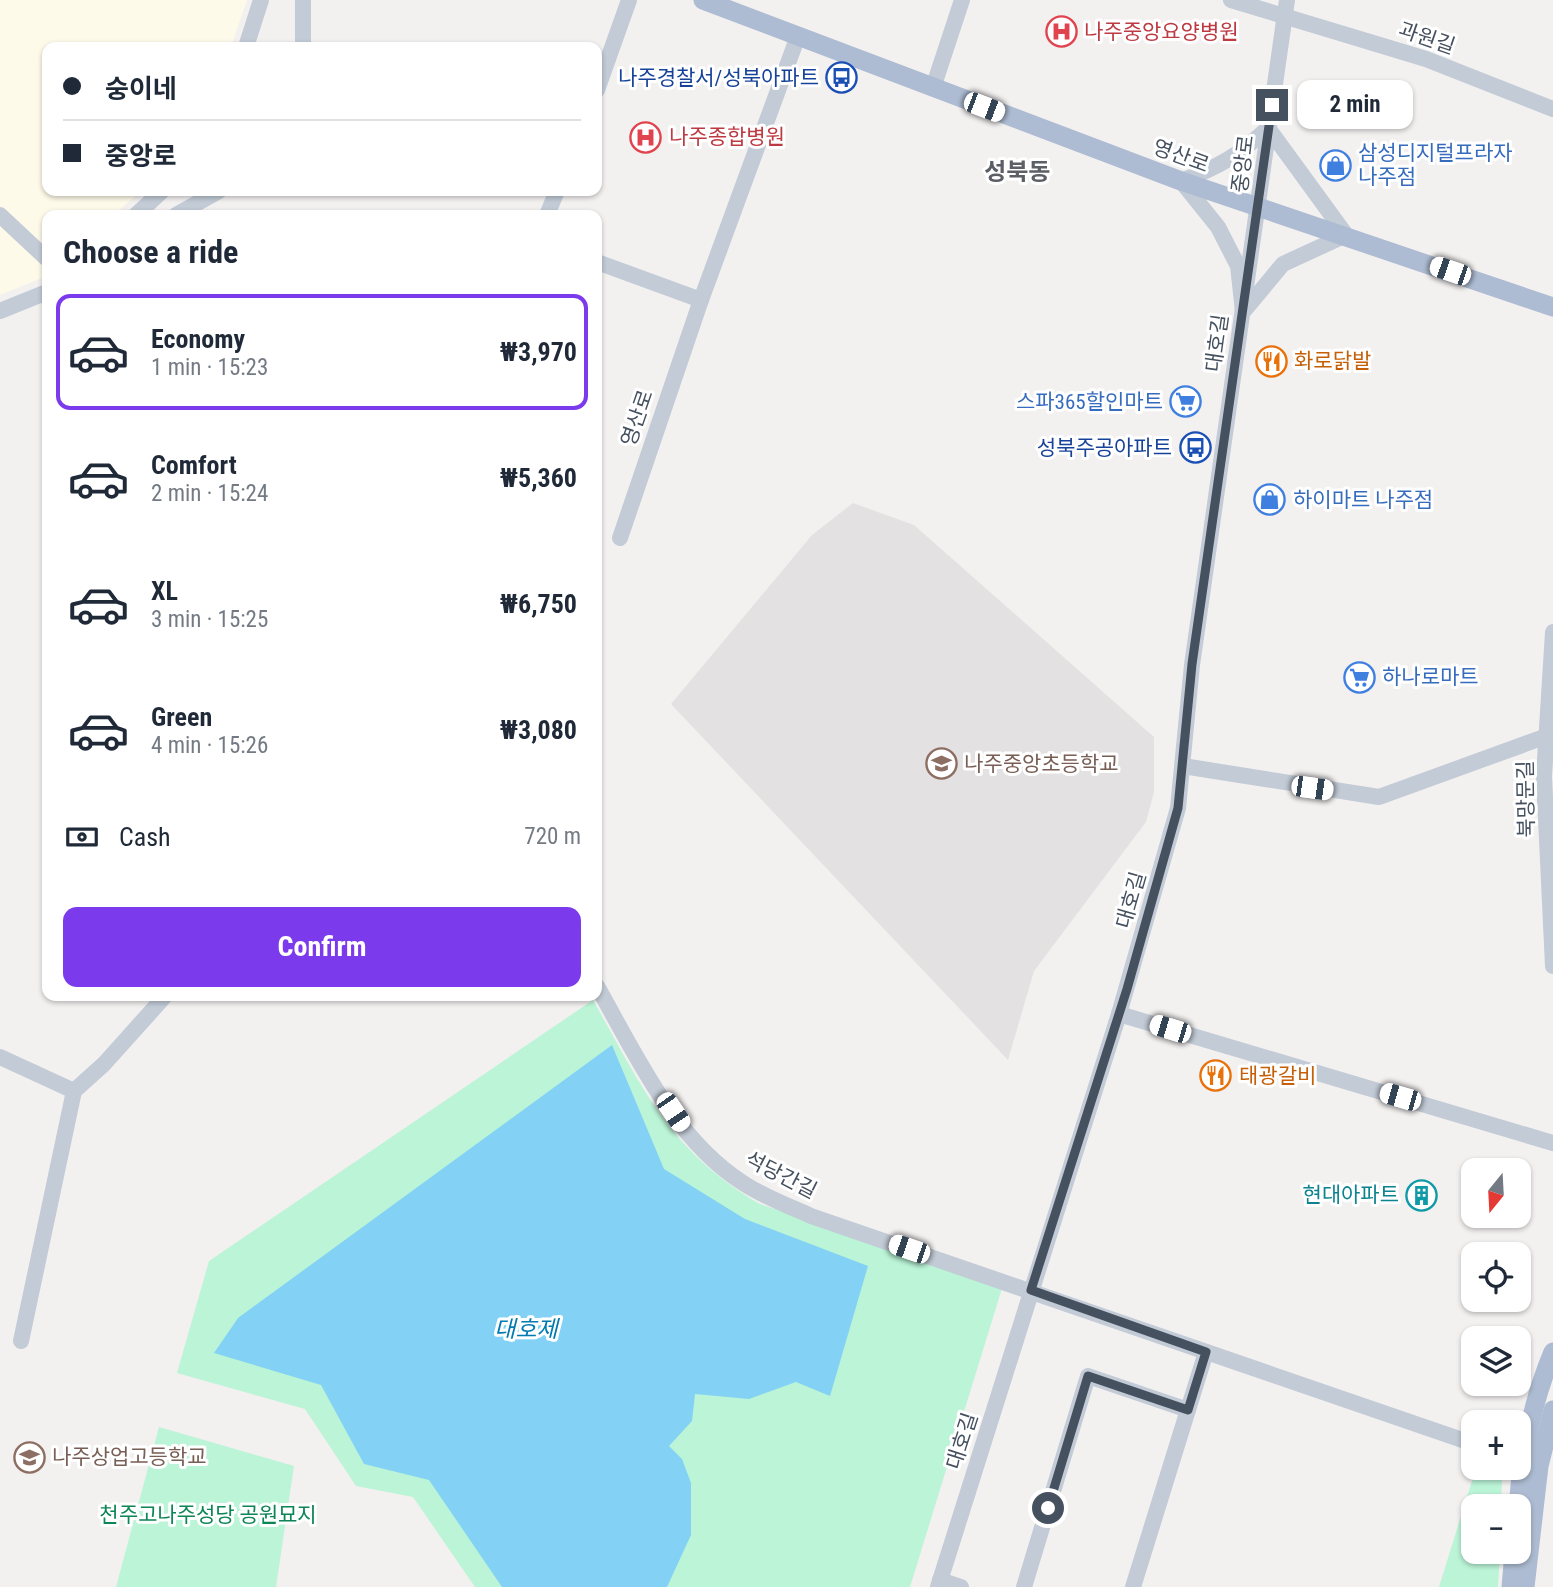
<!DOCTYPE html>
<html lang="en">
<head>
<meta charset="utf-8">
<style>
	:root { --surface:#fff; --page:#f2f2f3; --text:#1f2937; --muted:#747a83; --line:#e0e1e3; --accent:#7c3aed }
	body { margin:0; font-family:"Roboto Condensed","Noto Sans KR",sans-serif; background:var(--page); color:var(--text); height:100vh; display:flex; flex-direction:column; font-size:26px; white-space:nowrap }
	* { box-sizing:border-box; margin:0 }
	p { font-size:23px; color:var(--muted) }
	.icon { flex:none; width:38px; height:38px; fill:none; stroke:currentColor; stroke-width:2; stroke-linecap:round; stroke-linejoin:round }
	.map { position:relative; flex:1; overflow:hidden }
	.side { position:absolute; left:42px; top:210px; width:560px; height:791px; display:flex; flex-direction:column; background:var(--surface); border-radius:14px; box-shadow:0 2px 5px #0004 }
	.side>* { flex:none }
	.hud { position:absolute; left:42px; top:42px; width:560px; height:154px; border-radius:14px; box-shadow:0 2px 5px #0004; display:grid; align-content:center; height:154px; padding:0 21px; background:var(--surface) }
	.needle { width:46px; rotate:198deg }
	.buttons { position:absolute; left:1461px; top:1158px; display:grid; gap:14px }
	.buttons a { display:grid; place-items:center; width:70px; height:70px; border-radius:14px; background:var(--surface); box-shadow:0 2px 5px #0004; font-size:35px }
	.end { position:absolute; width:32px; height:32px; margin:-16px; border:9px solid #465160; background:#fff; box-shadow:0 0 0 4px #fff }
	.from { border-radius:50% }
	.bubble { position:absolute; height:49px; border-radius:14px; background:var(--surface); box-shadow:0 2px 5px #0004; font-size:23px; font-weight:700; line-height:49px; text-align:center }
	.car { position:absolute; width:21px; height:42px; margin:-21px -10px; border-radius:9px; box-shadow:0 0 5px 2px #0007; background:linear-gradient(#fff 24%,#345 0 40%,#fff 0 76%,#345 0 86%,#fff 0) }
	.hud b { display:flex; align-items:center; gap:24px; height:66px; font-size:26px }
	.hud b+b { border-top:2px solid var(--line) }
	.hud i { width:18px; height:18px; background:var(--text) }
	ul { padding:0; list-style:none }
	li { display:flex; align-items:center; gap:21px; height:116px; margin:0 14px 10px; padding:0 7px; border:4px solid transparent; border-radius:14px }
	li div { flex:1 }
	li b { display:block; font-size:26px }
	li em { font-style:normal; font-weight:700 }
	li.selected { border-color:var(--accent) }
	li>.icon { width:63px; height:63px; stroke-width:1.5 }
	h2 { padding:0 21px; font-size:32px; line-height:84px }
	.pay { display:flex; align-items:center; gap:18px; height:77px; padding:0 21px; font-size:26px }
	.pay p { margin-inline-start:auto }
	.primary-button { display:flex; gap:14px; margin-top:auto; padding:14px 21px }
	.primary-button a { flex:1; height:80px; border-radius:14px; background:var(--accent); color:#fff; font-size:28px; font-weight:700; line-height:80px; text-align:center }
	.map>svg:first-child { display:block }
</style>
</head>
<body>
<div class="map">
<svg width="1553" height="1587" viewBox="0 0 1553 1587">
	<rect width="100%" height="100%" fill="#f3f0f0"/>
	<polygon fill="#fefae9" points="0,0 247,0 231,47 47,47 47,191 141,191 114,215 47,215 47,276 0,295"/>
	<polygon fill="#e4e1e2" points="853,503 914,525 1154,737 1154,792 1146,822 1034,971 1008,1060 671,704 812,535"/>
	<g fill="#bbf4d7">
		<path d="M593 1000C642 1087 670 1152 760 1204L1003 1285 910 1587H475L413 1497 356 1486 305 1409 177 1373 209 1261Z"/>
		<polygon points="159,1427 294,1466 276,1587 116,1587"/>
		<polygon points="1476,1468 1496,1468 1502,1477 1501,1507 1474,1507 1474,1552 1500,1552 1498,1587 1439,1587"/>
	</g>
	<polygon fill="#83d2f5" points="612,1045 664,1169 745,1219 868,1266 830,1396 796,1382 749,1399 695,1394 692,1421 669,1446 682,1459 691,1483 691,1535 667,1587 502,1587 429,1480 364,1464 321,1385 214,1353 238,1318"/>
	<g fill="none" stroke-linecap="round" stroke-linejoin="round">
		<g stroke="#c2cbd6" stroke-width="16">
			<polyline points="1231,0 1426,59 1553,109"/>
			<polyline points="246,47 261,0"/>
			<polyline points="303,47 303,0"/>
			<polyline points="933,88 962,0"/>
			<polyline points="597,90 629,0"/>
			<path d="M1268 128 1346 235 1283 264 1243 312 1238 266 1218 227 1181 181C1219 167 1239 155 1268 128Z"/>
			<polyline points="0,215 47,259"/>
			<polyline points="136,215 162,191"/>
			<polyline points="176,215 219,191"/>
			<polyline points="547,215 557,191"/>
			<polyline points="597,262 701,300"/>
			<polyline points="0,311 47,292"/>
			<polyline points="620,538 701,300 798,36"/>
			<polyline points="1553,632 1544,776 1553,966"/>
			<polyline points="1183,766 1379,797 1547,736"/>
			<path d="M597 986C636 1055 674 1139 743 1183 764 1197 789 1206 811 1216L1474 1444"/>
			<polyline points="1119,1014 1553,1143"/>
			<polyline points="0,1057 74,1091 21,1341"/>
			<polyline points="74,1091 104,1064 165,996"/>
			<polyline points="940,1580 961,1587"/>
			<polyline points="938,1587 1119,1014 1178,808 1192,665 1287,0"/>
			<polyline points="1024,1587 1088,1376 1188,1410"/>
			<polyline points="1133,1587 1206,1352"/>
		</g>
		<g stroke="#adbcd2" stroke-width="19">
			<polyline points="703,0 1181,181 1553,307"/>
			<path d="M1518 1507C1522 1453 1532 1402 1553 1352"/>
			<polyline points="1511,1587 1514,1552"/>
			<polyline points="1525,1587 1539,1466 1553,1410"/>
		</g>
	</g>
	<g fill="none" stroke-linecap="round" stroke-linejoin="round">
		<polyline stroke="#465160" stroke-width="9" points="1048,1508 1088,1376 1188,1410 1206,1352 1031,1290 1127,989 1178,808 1192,664 1272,105"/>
	</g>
	<defs>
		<symbol id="hospital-ring" viewBox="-11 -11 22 22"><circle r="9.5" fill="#fff" stroke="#e0444e" stroke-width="1.5"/><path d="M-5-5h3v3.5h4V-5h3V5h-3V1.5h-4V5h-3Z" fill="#e0444e"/></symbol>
		<symbol id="bus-ring" viewBox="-11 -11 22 22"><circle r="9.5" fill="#fff" stroke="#1a4fb4" stroke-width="1.5"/><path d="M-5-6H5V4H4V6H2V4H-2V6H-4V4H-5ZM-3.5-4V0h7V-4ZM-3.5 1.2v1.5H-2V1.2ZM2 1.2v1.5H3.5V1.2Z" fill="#1a4fb4"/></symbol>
		<symbol id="shop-ring" viewBox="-11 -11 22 22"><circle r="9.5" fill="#fff" stroke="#3f7fe0" stroke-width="1.5"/><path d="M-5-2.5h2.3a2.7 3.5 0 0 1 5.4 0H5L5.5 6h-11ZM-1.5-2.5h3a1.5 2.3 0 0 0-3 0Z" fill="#3f7fe0"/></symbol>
		<symbol id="restaurant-ring" viewBox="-11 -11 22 22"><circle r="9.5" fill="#fff" stroke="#e8710a" stroke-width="1.5"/><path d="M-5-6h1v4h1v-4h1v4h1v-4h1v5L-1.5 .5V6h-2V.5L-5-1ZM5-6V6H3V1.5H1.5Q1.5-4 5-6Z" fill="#e8710a"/></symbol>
		<symbol id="supermarket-ring" viewBox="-11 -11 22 22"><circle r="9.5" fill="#fff" stroke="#3f7fe0" stroke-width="1.5"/><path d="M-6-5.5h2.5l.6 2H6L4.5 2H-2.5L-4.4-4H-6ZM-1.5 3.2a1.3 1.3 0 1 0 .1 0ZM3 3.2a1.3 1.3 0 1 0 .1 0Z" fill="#3f7fe0"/></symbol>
		<symbol id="school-ring" viewBox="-11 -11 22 22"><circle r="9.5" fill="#fff" stroke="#8d6e63" stroke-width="1.5"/><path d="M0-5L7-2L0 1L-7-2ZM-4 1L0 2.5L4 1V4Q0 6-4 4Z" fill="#8d6e63"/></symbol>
		<symbol id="building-ring" viewBox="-11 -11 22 22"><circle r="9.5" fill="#fff" stroke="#0f9aa8" stroke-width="1.5"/><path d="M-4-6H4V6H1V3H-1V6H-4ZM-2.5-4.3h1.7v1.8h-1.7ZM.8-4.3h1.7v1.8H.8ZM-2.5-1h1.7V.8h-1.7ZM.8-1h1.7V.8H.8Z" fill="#0f9aa8"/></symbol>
	</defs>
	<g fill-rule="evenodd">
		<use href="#hospital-ring" x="1044" y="14" width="35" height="35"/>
		<use href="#bus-ring" x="824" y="60" width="35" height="35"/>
		<use href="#hospital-ring" x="628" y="120" width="35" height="35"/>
		<use href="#shop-ring" x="1318" y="148" width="35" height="35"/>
		<use href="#restaurant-ring" x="1254" y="344" width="35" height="35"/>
		<use href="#supermarket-ring" x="1168" y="384" width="35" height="35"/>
		<use href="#bus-ring" x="1178" y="430" width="35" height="35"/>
		<use href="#shop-ring" x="1252" y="482" width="35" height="35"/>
		<use href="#supermarket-ring" x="1342" y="660" width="35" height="35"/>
		<use href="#school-ring" x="924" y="746" width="35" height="35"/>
		<use href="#restaurant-ring" x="1198" y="1058" width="35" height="35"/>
		<use href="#building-ring" x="1404" y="1178" width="35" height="35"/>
		<use href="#school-ring" x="12" y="1440" width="35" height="35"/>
	</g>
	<g text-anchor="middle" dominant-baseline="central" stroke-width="6" stroke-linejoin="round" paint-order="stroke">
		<g font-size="21" fill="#be3a42" stroke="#fff" text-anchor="start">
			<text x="1084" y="32">나주중앙요양병원</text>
			<text x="669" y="137">나주종합병원</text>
		</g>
		<g font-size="21" fill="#465160" stroke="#fff">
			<text transform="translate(1427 38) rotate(19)">과원길</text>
			<text transform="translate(1181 156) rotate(20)">영산로</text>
			<text transform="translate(1243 164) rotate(-83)">중앙로</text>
			<text transform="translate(1217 343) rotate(-82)">대호길</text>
			<text transform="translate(637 418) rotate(-71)">영산로</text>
			<text transform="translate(1526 799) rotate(-91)">북망문길</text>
			<text transform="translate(1131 900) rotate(-74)">대호길</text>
			<text transform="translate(781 1175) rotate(27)">석당간길</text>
			<text transform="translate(962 1441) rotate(-72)">대호길</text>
		</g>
		<g font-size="21" fill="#164399" stroke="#fff" text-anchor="end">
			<text x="819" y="78">나주경찰서/성북아파트</text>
			<text x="1172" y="448">성북주공아파트</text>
		</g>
		<g font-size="21" fill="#366cbe" stroke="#fff" text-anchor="start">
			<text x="1358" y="153">삼성디지털프라자<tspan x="1358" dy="24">나주점</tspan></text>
			<text x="1163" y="402" text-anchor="end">스파365할인마트</text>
			<text x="1293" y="500">하이마트 나주점</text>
			<text x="1382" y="677">하나로마트</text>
		</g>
		<g font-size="21" fill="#c56008" stroke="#fff" text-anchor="start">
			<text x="1294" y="361">화로닭발</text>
			<text x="1239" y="1076">태광갈비</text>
		</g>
		<g font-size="21" fill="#785e54" stroke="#fff" text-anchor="start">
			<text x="964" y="764">나주중앙초등학교</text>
			<text x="52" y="1457">나주상업고등학교</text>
		</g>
		<g font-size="21" fill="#0d838f" stroke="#fff" text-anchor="end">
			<text x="1399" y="1195">현대아파트</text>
		</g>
		<g font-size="21" fill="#0d8555" stroke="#fff">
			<text x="208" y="1515">천주고나주성당 공원묘지</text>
		</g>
		<g font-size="23" font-style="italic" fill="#017ab1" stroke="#fff">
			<text x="526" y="1329">대호제</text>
		</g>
		<g font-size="24" font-weight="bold" fill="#5c5f66" stroke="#fff">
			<text x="1017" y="172">성북동</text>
		</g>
	</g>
</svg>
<div class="buttons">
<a><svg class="needle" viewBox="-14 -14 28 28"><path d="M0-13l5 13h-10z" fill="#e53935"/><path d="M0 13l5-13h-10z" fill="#747a83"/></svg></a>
<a><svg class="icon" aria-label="locate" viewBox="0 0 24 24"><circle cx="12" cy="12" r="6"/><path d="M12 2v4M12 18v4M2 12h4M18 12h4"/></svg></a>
<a><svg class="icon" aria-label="layers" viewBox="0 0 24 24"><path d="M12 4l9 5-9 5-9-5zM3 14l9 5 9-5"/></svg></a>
<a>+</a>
<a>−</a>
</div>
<i class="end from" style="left:1048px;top:1508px"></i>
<i class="end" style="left:1272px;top:105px"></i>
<div class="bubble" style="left:1297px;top:80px;width:116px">2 min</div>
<i class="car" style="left:984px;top:107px;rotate:111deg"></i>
<i class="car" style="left:1450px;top:271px;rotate:289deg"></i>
<i class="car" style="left:1312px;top:788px;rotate:98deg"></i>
<i class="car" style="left:1170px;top:1029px;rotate:287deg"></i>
<i class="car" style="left:1400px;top:1097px;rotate:286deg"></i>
<i class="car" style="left:673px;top:1112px;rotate:146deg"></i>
<i class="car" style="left:909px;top:1249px;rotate:289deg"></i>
<div class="hud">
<b><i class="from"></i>숭이네</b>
<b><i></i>중앙로</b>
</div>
<section class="side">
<h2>Choose a ride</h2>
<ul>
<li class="selected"><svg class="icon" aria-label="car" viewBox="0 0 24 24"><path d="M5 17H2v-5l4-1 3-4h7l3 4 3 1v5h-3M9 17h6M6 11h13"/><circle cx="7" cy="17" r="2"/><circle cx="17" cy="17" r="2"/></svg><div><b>Economy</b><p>1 min · 15:23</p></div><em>₩3,970</em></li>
<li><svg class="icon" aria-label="car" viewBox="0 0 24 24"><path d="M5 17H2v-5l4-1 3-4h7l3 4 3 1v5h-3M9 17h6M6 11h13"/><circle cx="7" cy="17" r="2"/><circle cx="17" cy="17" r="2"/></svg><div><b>Comfort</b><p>2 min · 15:24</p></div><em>₩5,360</em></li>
<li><svg class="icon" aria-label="car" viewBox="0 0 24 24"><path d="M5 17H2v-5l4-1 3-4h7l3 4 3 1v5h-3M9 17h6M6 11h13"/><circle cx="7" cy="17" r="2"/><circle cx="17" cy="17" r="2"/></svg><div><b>XL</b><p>3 min · 15:25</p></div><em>₩6,750</em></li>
<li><svg class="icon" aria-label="car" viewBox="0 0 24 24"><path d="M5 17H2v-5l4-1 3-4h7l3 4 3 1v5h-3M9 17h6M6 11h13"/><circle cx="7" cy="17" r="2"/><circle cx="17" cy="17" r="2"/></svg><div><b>Green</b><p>4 min · 15:26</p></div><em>₩3,080</em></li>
</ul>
<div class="pay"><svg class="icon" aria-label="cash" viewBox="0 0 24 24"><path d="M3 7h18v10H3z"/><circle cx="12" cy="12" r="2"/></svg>Cash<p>720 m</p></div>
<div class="primary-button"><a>Confirm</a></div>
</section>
</div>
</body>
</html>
